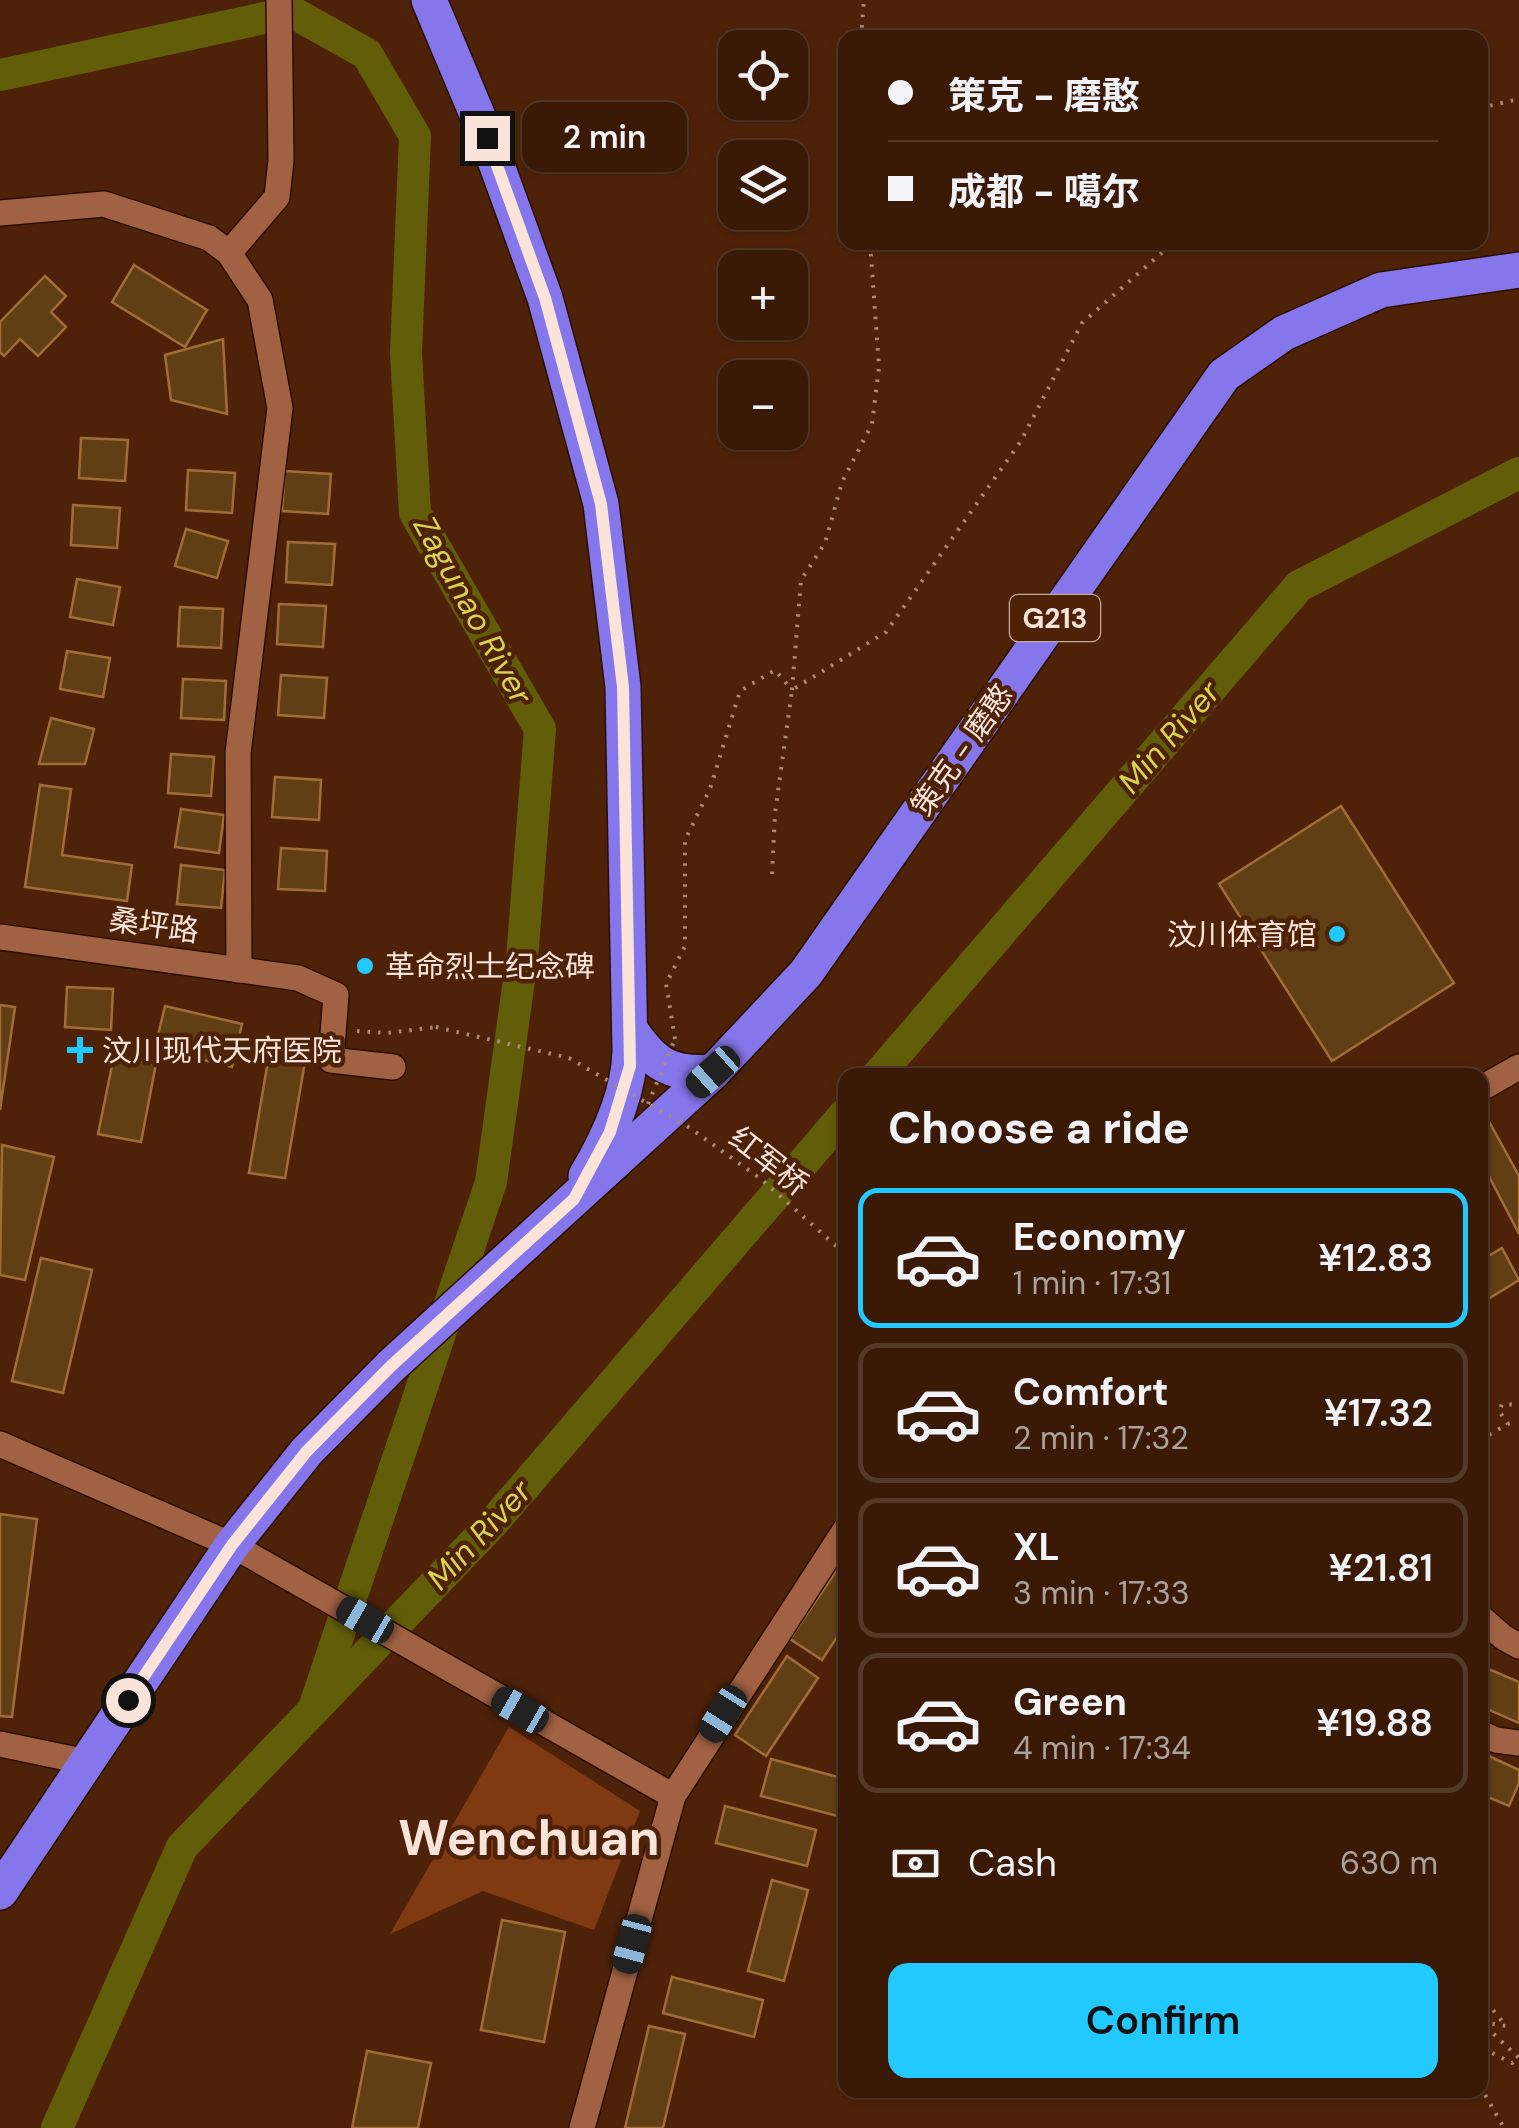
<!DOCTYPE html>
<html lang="en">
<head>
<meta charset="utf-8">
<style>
	:root { --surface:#3a1a07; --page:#452715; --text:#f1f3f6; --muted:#aba19b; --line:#543828; --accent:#22c9fe }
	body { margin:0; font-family:"DM Sans","Noto Sans SC",sans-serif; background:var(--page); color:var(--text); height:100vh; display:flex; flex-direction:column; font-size:38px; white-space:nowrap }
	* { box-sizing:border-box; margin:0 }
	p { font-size:32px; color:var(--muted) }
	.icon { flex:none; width:55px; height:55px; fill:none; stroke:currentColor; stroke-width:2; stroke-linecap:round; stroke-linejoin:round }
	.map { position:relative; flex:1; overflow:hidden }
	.panel { position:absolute; left:838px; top:1068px; width:650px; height:1030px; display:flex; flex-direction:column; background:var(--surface); border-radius:20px; box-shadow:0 2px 8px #0004,0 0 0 2px var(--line) }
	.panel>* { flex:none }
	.banner { position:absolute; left:838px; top:30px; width:650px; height:220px; border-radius:20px; box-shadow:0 2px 8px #0004,0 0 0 2px var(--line); display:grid; align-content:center; height:220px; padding:0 50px; background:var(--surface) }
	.tools { position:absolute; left:718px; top:30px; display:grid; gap:20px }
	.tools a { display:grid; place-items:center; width:90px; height:90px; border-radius:20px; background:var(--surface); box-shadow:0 2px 8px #0004,0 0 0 2px var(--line); font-size:50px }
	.end { position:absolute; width:45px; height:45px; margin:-22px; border:12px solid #fae3d9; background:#111; box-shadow:0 0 0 5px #111 }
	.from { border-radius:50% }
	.bubble { position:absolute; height:70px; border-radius:20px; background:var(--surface); box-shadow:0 2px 8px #0004,0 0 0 2px var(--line); font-size:32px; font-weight:600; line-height:70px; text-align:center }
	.car { position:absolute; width:30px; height:60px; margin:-30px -15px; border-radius:12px; box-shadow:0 0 8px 2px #0007; background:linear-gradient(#222 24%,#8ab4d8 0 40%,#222 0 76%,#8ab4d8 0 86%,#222 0) }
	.banner b { display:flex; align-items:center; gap:35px; height:95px; font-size:38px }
	.banner b+b { border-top:2px solid var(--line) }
	.banner i { width:25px; height:25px; background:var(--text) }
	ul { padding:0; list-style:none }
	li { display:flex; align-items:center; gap:30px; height:140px; margin:0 20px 15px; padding:0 30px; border:5px solid var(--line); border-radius:20px }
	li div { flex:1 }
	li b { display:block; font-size:38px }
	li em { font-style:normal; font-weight:600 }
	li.on { border-color:var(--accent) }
	li>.icon { width:90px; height:90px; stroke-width:1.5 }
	h2 { padding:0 50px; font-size:45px; line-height:120px }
	.pay { display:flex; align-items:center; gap:25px; height:110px; padding:0 50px; font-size:38px }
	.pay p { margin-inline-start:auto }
	.button { display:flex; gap:20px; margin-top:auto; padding:20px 50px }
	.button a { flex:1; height:115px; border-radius:20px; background:var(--accent); color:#111; font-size:40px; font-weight:600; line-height:115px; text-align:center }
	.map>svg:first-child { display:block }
</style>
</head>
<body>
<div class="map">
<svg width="1519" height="2128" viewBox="0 0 1519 2128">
	<rect width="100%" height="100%" fill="#4e2209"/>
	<polygon fill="#803a11" points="509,1727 640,1811 594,1930 483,1891 390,1934"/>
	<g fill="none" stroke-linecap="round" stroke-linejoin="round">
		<g stroke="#625d08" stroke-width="32">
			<polyline points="0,75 292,12 367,54 415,136 406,353 415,513 540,729 522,959 491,1182 313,1711"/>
			<polyline points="878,1075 1299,586 1519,473"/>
			<polyline points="57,2128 182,1847 492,1524 845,1114"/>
		</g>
	</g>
	<g fill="#623e14" stroke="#9f6e38" stroke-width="2.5">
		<polygon points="134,265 207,310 185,347 112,302"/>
		<polygon points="45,276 66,296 51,312 66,327 38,356 20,339 4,356 0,352 0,322"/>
		<polygon points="223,339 227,414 171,400 165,355"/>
		<polygon points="81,438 128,440 125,481 79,478"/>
		<polygon points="188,470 235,473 232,513 186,510"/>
		<polygon points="285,471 331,474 328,514 282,511"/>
		<polygon points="73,505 120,508 117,548 71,545"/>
		<polygon points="186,529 228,541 217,578 175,566"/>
		<polygon points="288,542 335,544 332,585 286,582"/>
		<polygon points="77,579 120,587 113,625 70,617"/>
		<polygon points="279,604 326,606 323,647 277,644"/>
		<polygon points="180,607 223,609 221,648 178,646"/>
		<polygon points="67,651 110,658 103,697 60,689"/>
		<polygon points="281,675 327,678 324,718 278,715"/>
		<polygon points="183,679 226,681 224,720 181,718"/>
		<polygon points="51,718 94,729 85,764 39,764"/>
		<polygon points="171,754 214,757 211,796 168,793"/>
		<polygon points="275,777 321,780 319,820 272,817"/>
		<polygon points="40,785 71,789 62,855 132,865 127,901 25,887"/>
		<polygon points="1341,806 1454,983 1332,1061 1219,884"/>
		<polygon points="181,809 224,815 219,853 175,847"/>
		<polygon points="281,848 327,851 325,891 278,889"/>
		<polygon points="181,865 225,870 221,908 177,904"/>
		<polygon points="67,987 113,989 111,1030 65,1027"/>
		<polygon points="0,1005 15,1007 0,1110"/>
		<polygon points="165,1006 242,1024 232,1067 155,1048"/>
		<polygon points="271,1043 307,1050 285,1178 249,1173"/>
		<polygon points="114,1056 156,1064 141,1142 98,1134"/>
		<polygon points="1480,1105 1519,1176 1519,1234 1480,1159"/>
		<polygon points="2,1145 54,1157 25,1280 0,1275"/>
		<polygon points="1502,1248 1519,1280 1480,1304 1480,1261"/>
		<polygon points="41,1258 92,1270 63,1393 12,1381"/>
		<polygon points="0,1514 37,1519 12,1717 0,1716"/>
		<polygon points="843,1561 845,1625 822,1660 790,1639"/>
		<polygon points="787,1656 818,1678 766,1756 735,1735"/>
		<polygon points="1484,1667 1519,1682 1519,1723 1480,1706 1480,1677"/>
		<polygon points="1480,1752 1519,1770 1519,1783 1509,1806 1480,1794"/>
		<polygon points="771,1759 845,1779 845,1818 761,1796"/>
		<polygon points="725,1806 816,1830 807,1866 716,1843"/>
		<polygon points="772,1880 808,1890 784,1981 748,1971"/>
		<polygon points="502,1920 565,1932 544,2042 481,2030"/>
		<polygon points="672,1977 763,2000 754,2037 663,2013"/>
		<polygon points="649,2026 685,2034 663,2128 625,2128"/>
		<polygon points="367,2051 431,2063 418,2128 352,2128"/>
	</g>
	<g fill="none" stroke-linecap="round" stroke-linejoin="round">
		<defs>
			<g id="minor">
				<polyline points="0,213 104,204 209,238 229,253 260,300 280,408 238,753 239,970"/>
				<polyline points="229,253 277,197 281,160 279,0"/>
				<polyline points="0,937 298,978 336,995 331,1060 393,1067"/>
				<polyline points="1480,1089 1519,1067"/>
				<polyline points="0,1444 232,1545 673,1796"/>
				<polyline points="1480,1617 1503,1637 1519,1646"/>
				<polyline points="1480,1733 1496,1740 1519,1743"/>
				<polyline points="0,1744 87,1762"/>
				<polyline points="582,2128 673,1796 845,1530"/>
			</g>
			<g id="highway">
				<path d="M429 0 487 138 545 298 601 504 623 687 630 1051C629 1095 608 1139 586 1176"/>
				<path d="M630 1029C654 1065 670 1075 713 1072"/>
				<polyline points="0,1892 232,1545 307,1451 391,1366 713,1072 806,973 1224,375 1284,333 1381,290 1519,270"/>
			</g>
		</defs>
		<use href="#minor" stroke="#2c0e01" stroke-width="28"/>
		<use href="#highway" stroke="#2c0e01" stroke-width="38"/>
		<g stroke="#aa8a79" stroke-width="4" stroke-dasharray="2.5 8" stroke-linecap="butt">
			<polyline points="861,38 864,0"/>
			<polyline points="1480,108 1519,99"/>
			<polyline points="792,690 801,580 825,543 842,482 872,424 879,367 870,242"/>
			<polyline points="772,874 775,813 792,690 886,632 1021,441 1082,323 1174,242"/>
			<polyline points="357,1031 386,1033 436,1027"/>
			<polyline points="675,1039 666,984 685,946 685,840 710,789 740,691 775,670 792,690"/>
			<polyline points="1480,1440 1508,1424 1499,1411 1502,1404 1519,1405"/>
			<polyline points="1480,1583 1492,1598"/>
			<polyline points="1480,1994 1506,2026 1481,2022 1519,2058 1512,2063 1480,2047"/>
			<polyline points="1480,2086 1504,2128"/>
		</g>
		<use href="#minor" stroke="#a16243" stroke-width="25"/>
		<use href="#highway" stroke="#8576eb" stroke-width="35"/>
		<g stroke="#aa8a79" stroke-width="4" stroke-dasharray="2.5 8" stroke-linecap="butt">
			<polyline points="436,1027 569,1058 690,1128 761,1179 845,1254"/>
			<polyline points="648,1104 675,1039"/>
		</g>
	</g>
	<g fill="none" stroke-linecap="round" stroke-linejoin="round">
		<polyline stroke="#fae3d9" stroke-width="12" points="128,1700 232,1545 307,1451 391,1366 574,1199 610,1132 630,1066 623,687 601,504 545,298 487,138"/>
	</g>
	<g fill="#22c9fe" stroke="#4e2209" stroke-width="4">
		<circle cx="1337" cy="934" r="10"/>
		<circle cx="365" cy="966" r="10"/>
		<path d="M75 1035h10v10h10v10h-10v10h-10v-10h-10v-10h10z"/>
	</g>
	<g text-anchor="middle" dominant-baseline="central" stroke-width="9" stroke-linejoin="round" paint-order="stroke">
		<rect fill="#4e2209" stroke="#c6a99b" stroke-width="2.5" x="1010" y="595" width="90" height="46" rx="8"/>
		<g font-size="28" font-weight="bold" fill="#fae3d9">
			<text x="1055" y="618">G213</text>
		</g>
		<g font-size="30" fill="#fae3d9" stroke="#4e2209">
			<text transform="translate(962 750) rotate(-55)">策克 - 磨憨</text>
			<text transform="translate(154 925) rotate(8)">桑坪路</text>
			<text transform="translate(769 1161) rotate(38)">红军桥</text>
		</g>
		<g font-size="30" fill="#fae3d9" stroke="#4e2209" text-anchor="start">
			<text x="1317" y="934" text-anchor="end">汶川体育馆</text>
			<text x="385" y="966">革命烈士纪念碑</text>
			<text x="102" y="1050">汶川现代天府医院</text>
		</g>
		<g font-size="32" font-style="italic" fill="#dad34e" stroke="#4e2209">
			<text transform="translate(473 610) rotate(61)">Zagunao River</text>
			<text transform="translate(1169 737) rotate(-49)">Min River</text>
			<text transform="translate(479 1535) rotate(-47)">Min River</text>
		</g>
		<g font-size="50" font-weight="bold" fill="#fae3d9" stroke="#4e2209">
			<text x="529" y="1838">Wenchuan</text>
		</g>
	</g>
</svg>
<div class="tools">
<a><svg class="icon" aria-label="locate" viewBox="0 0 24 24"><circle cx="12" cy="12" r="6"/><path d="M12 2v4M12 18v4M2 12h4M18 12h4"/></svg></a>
<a><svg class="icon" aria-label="layers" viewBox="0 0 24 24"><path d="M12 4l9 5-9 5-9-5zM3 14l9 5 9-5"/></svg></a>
<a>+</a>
<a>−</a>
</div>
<i class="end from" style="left:128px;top:1700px"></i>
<i class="end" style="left:487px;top:138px"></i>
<div class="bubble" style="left:522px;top:102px;width:165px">2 min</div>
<i class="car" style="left:713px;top:1072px;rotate:228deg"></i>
<i class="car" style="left:365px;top:1620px;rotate:300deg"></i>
<i class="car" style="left:520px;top:1710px;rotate:300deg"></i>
<i class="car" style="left:723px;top:1714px;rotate:212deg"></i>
<i class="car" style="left:632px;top:1944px;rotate:195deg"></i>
<div class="banner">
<b><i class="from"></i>策克 - 磨憨</b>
<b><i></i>成都 - 噶尔</b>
</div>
<section class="panel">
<h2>Choose a ride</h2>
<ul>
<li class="on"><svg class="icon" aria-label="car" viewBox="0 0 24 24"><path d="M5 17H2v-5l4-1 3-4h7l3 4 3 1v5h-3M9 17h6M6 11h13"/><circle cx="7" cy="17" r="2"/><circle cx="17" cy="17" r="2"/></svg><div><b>Economy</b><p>1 min · 17:31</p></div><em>¥12.83</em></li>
<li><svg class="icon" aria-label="car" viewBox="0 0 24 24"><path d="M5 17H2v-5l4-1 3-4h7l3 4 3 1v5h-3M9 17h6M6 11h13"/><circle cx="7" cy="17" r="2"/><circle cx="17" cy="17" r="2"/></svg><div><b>Comfort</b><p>2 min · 17:32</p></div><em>¥17.32</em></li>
<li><svg class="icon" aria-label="car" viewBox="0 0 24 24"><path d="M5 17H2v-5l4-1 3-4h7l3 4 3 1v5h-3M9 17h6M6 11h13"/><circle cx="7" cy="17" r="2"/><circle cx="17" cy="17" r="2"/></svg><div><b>XL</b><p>3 min · 17:33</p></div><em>¥21.81</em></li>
<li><svg class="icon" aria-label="car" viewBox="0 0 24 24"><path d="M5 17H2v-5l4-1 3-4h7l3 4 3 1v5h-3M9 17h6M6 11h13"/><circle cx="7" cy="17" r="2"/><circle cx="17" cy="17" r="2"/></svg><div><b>Green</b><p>4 min · 17:34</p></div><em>¥19.88</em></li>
</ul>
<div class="pay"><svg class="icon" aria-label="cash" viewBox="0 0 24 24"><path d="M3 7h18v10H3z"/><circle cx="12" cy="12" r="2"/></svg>Cash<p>630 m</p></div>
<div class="button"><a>Confirm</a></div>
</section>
</div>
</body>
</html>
